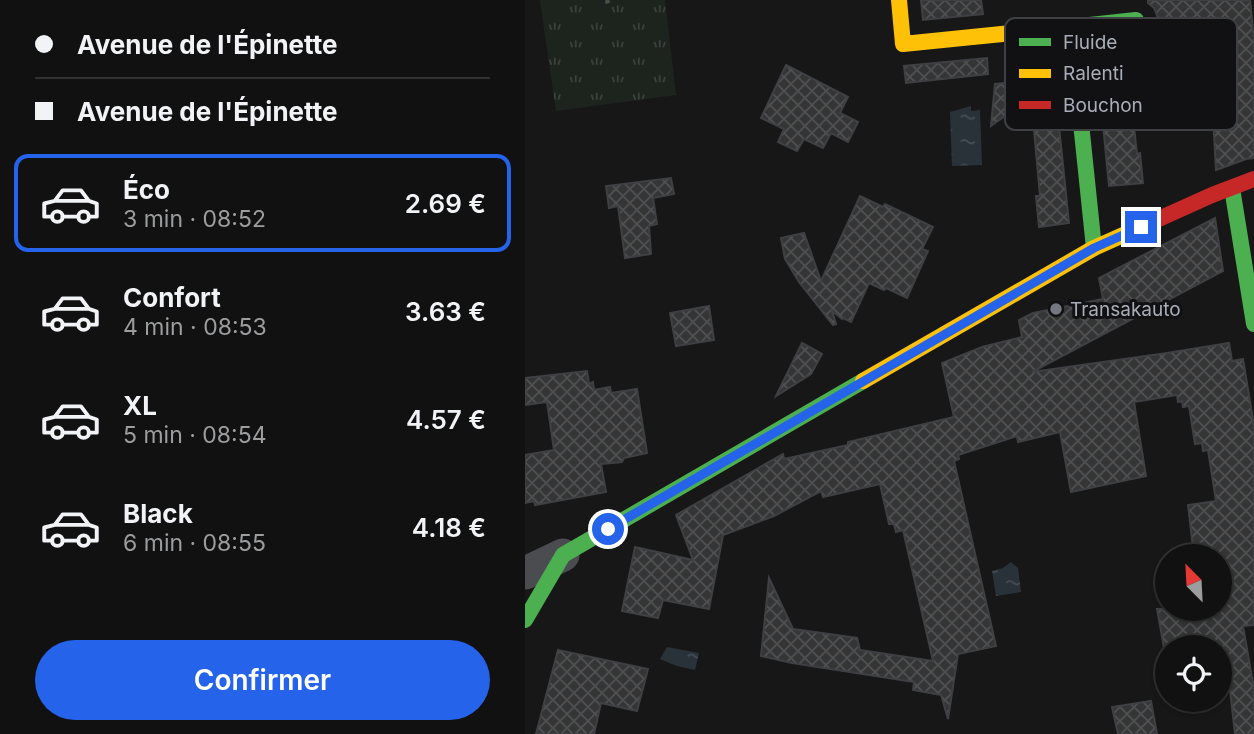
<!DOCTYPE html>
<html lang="fr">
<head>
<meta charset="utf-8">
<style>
	:root { --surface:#111; --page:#1a1a1a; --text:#f1f3f6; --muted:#9c9d9f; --line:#303131; --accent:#2563eb }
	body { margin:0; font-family:Inter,sans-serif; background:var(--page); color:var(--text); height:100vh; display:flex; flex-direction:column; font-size:26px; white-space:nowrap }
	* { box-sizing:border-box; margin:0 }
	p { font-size:23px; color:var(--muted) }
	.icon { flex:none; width:38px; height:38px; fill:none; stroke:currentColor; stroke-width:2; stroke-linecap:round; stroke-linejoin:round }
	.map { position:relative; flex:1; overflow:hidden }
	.panel { display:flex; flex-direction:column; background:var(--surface); width:525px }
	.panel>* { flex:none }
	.guide { display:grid; align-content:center; height:154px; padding:0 35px; background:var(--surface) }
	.needle { width:46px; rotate:336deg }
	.fabs { position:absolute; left:630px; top:544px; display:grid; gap:14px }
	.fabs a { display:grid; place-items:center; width:77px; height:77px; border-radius:50%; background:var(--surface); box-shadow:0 2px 5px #0004,0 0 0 2px var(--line); font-size:35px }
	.end { position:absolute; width:32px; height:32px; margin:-16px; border:9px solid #2563eb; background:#fff; box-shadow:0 0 0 4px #fff }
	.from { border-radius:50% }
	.guide b { display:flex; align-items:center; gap:24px; height:66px; font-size:26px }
	.guide b+b { border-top:2px solid var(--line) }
	.guide i { width:18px; height:18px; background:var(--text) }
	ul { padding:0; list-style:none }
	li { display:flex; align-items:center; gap:21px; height:98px; margin:0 14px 10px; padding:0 21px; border:4px solid transparent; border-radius:14px }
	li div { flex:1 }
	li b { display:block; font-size:26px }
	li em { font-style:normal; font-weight:600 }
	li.selected { border-color:var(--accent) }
	li>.icon { width:63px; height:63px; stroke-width:1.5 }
	.cta { display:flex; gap:14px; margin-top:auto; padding:14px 35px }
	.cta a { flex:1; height:80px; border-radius:42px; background:var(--accent); color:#fff; font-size:28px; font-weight:600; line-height:80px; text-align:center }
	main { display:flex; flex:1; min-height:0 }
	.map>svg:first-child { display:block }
</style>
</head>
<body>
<main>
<section class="panel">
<div class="guide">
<b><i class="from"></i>Avenue de l'Épinette</b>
<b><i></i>Avenue de l'Épinette</b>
</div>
<ul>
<li class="selected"><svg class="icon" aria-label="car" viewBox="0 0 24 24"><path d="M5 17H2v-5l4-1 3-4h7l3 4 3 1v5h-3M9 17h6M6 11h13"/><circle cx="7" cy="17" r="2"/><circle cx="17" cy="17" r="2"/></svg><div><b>Éco</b><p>3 min · 08:52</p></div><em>2.69 €</em></li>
<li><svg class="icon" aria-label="car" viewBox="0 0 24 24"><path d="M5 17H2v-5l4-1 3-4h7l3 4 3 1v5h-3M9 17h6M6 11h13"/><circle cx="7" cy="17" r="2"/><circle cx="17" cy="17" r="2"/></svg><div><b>Confort</b><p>4 min · 08:53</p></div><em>3.63 €</em></li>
<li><svg class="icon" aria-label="car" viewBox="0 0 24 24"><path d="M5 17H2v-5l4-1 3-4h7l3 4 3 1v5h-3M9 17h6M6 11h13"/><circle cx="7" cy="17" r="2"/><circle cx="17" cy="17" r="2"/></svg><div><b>XL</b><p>5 min · 08:54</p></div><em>4.57 €</em></li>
<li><svg class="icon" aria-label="car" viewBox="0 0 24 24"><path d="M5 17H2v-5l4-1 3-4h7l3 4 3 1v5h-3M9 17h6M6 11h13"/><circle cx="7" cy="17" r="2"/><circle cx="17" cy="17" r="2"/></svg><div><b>Black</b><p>6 min · 08:55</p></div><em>4.18 €</em></li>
</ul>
<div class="cta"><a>Confirmer</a></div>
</section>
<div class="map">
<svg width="729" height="734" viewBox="0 0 729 734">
	<defs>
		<pattern id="park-tufts" width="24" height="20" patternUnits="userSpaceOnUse" patternTransform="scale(1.75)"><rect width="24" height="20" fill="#1d241e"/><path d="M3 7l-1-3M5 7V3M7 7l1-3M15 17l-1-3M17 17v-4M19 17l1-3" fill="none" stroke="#3b413d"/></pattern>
		<pattern id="water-ripples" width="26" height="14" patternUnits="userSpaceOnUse" patternTransform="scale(1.75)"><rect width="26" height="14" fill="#2a3239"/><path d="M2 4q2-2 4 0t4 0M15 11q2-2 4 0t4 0" fill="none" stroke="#464d54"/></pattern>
		<pattern id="building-cross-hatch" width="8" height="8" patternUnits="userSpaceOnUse" patternTransform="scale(1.75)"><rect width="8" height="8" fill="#353536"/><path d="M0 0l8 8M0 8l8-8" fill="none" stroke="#4f5051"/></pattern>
	</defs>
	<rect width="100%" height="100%" fill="#171717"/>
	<polygon fill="url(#park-tufts)" points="15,0 140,0 151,95 31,111"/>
	<g fill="url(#water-ripples)">
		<polygon points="446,106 446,111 455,110 457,165 427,166 425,112"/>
		<polygon points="486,562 493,568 496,592 471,596 467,571 478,568"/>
		<polygon points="142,647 174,653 170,670 152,666 135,659"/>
	</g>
	<g fill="url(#building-cross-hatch)" stroke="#3f4043" stroke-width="2">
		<polygon points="396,0 456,0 458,14 398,20"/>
		<polygon points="623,0 725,0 729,41 729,158 721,159 691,170 683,27 627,35 631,28 633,18 629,8 623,3"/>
		<polygon points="462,58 463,74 381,83 379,66"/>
		<polygon points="607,59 610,89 605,90 612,154 615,153 618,183 584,186 572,63"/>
		<polygon points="261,65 323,97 315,113 333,122 323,142 306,133 298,148 279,139 272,151 253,142 259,129 236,118"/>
		<polygon points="529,78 544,223 514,227 511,196 515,196 506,97 466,126 470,84"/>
		<polygon points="146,178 149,194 128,198 132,224 124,226 126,254 100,258 93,206 84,208 81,186"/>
		<polygon points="335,196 358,207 360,204 408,227 397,249 403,251 382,298 361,288 359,290 344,283 326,322 318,318 317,319 307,311 311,324 308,325 274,282 260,259 256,238 279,233 296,281"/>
		<polygon points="690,218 698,271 507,372 642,353 704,343 707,361 718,359 729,426 729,625 718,626 729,689 729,734 710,734 705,690 695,691 695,648 639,648 632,609 695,609 695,556 669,556 663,505 691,501 683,450 678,451 677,443 670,444 664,406 658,407 657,401 653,402 652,395 609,402 621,476 546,492 535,432 493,442 492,436 433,455 434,459 429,461 471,646 433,654 423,719 416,695 388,690 389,682 267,663 236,656 244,578 268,629 332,638 335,650 408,661 378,530 371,532 369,524 364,524 355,484 298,497 296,491 249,516 198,535 184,609 138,600 133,618 97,611 110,547 168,560 151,515 258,454 259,459 323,445 323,442 429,417 417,363 457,347 497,337 494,320 508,313 578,299 574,278"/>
		<polygon points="184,306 189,340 151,346 145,313"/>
		<polygon points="277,343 297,354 286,374 251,396"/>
		<polygon points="62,371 64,384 68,382 69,390 85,387 86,393 112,389 122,453 99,458 97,462 76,464 81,492 10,505 9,501 0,503 0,455 29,450 22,402 0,405 0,378"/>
		<polygon points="33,650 123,669 112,711 76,703 69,734 11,734"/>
		<polygon points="626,701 632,734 593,734 587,707"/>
	</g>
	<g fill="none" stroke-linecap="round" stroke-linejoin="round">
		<polyline stroke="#4d4e52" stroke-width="4.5" stroke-dasharray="3.5 5" stroke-linecap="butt" points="82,0 83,4"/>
		<polyline stroke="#4b4c50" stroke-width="33" points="0,573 38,555"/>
		<g stroke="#4caf50" stroke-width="16">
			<polyline points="707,188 729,324"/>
			<polyline points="569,248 546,27 611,20"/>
			<polyline points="0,620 38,555 338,381"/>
		</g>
		<g stroke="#ffc107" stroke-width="16">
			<polyline points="374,0 378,44 546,27"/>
			<polyline points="338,381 569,248 616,227"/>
		</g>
		<polyline stroke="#c62828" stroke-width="16" points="616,227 687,195 729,179"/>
	</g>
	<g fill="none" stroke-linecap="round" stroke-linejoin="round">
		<polyline stroke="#2563eb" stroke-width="9" points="83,529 569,248 616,227"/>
	</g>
	<circle fill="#757880" stroke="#111113" stroke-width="2.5" cx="531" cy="309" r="7"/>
	<g text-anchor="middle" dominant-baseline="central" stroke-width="6" stroke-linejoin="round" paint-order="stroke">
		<g font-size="19" fill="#a8adb8" stroke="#111113" text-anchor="start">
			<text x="545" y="309">Transakauto</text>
		</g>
	</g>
	<rect x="480" y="18" width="232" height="112" rx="10" fill="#111113" stroke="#3e4045" stroke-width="2"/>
	<rect x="494" y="38" width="32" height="8" fill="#4caf50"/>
	<rect x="494" y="69" width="32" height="9" fill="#ffc107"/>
	<rect x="494" y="101" width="32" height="8" fill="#c62828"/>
	<g font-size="19" fill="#a8adb8">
		<text x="538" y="49">Fluide</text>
		<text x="538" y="80">Ralenti</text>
		<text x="538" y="112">Bouchon</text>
	</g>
</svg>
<div class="fabs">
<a><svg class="needle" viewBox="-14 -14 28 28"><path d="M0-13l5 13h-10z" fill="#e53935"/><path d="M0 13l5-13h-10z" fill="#9c9d9f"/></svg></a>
<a><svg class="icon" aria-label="locate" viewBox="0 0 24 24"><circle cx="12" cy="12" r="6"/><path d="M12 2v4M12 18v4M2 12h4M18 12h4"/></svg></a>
</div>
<i class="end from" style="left:83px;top:529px"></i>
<i class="end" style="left:616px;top:227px"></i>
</div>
</main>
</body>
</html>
